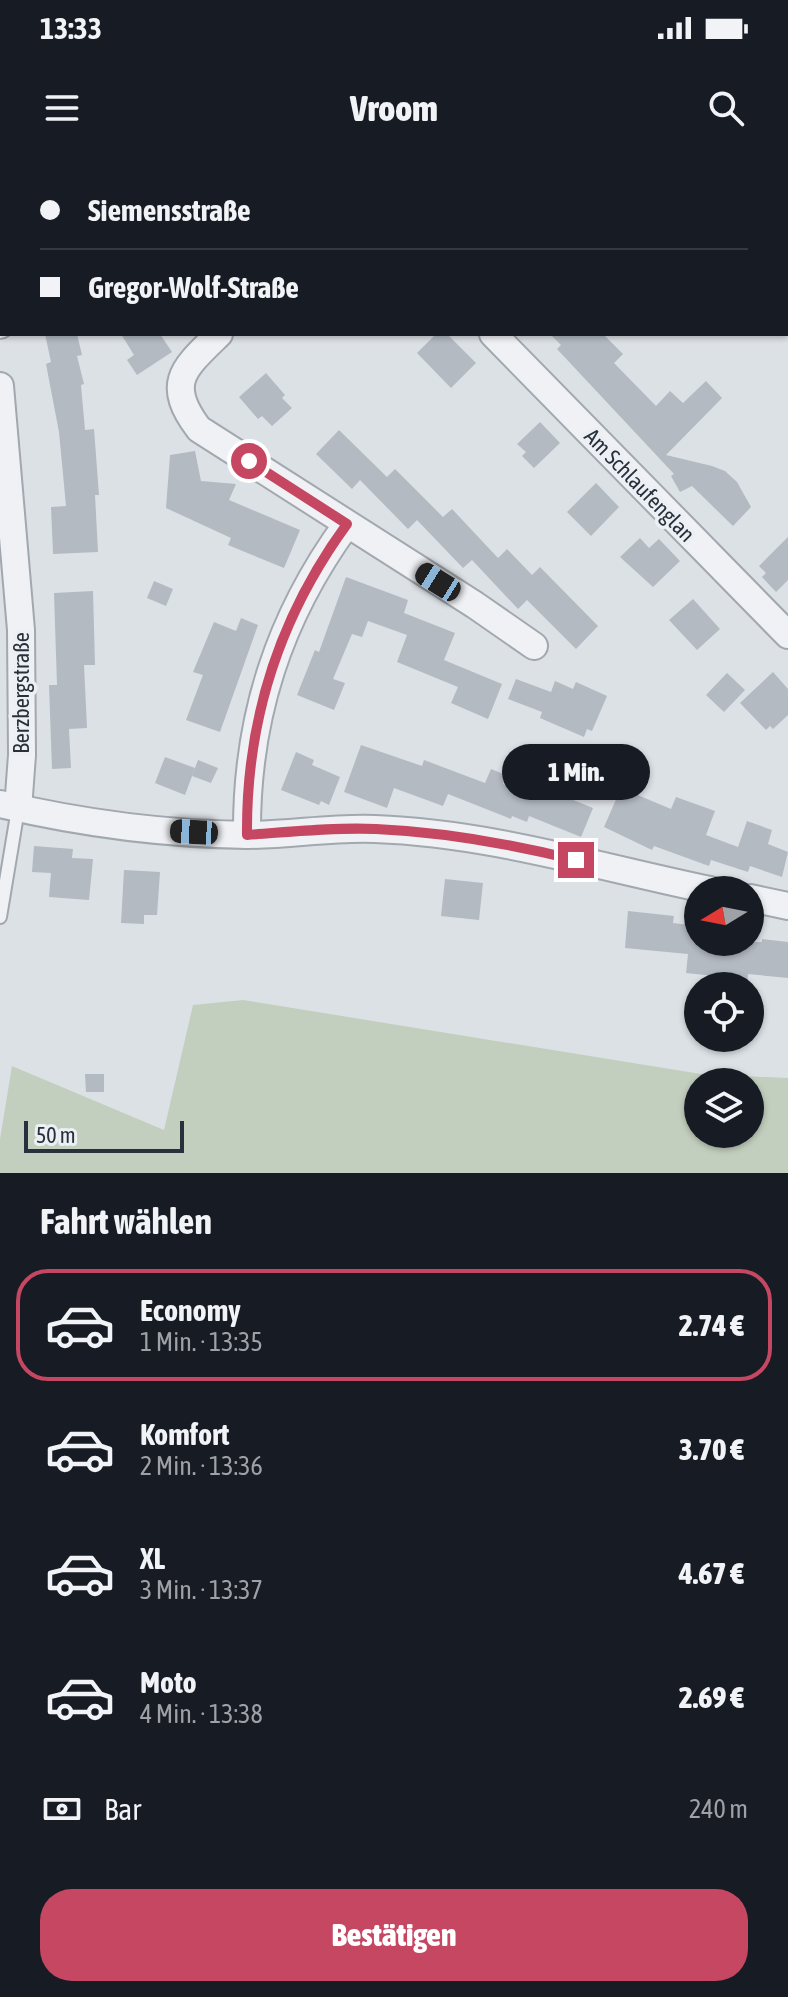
<!DOCTYPE html>
<html lang="de">
<head>
<meta charset="utf-8">
<style>
	:root { --surface:#171b24; --page:#20242c; --text:#f1f3f6; --muted:#9ea1a6; --line:#363941; --accent:#c54762 }
	body { margin:0; font-family:"Asap Condensed",sans-serif; background:var(--page); color:var(--text); height:100vh; display:flex; flex-direction:column; font-size:30px; white-space:nowrap }
	* { box-sizing:border-box; margin:0 }
	p { font-size:26px; color:var(--muted) }
	.icon { flex:none; width:44px; height:44px; fill:none; stroke:currentColor; stroke-width:2; stroke-linecap:round; stroke-linejoin:round }
	.map { position:relative; height:1013px; overflow:hidden }
	.drawer { display:flex; flex-direction:column; background:var(--surface); flex:1 }
	.drawer>* { flex:none }
	.top-card { position:absolute; left:0px; top:0px; width:788px; height:176px; box-shadow:0 2px 6px #0004; display:grid; align-content:center; height:176px; padding:0 40px; background:var(--surface) }
	.needle { width:52px; rotate:260deg }
	.buttons { position:absolute; left:684px; top:716px; display:grid; gap:16px }
	.buttons a { display:grid; place-items:center; width:80px; height:80px; border-radius:50%; background:var(--surface); box-shadow:0 2px 6px #0004; font-size:40px }
	.scale { position:absolute; left:24px; bottom:20px; width:160px; box-sizing:border-box; padding-left:8px; border:4px solid #27303b; border-top:0; font-size:22px; line-height:28px; white-space:nowrap; color:#27303b; -webkit-text-stroke:6px #eceff3; paint-order:stroke }
	.end { position:absolute; width:36px; height:36px; margin:-18px; border:10px solid #c54762; background:#fff; box-shadow:0 0 0 4px #fff }
	.from { border-radius:50% }
	.bubble { position:absolute; height:56px; border-radius:28px; background:var(--surface); box-shadow:0 2px 6px #0004; font-size:26px; font-weight:800; line-height:56px; text-align:center }
	.car { position:absolute; width:24px; height:48px; margin:-24px -12px; border-radius:10px; box-shadow:0 0 6px 2px #0007; background:linear-gradient(#222 24%,#8ab4d8 0 40%,#222 0 76%,#8ab4d8 0 86%,#222 0) }
	.top-card b { display:flex; align-items:center; gap:28px; height:76px; font-size:30px }
	.top-card b+b { border-top:2px solid var(--line) }
	.top-card i { width:20px; height:20px; background:var(--text) }
	ul { padding:0; list-style:none }
	li { display:flex; align-items:center; gap:24px; height:112px; margin:0 16px 12px; padding:0 24px; border:4px solid transparent; border-radius:32px }
	li div { flex:1 }
	li b { display:block; font-size:30px }
	li em { font-style:normal; font-weight:800 }
	li.current { border-color:var(--accent) }
	li>.icon { width:72px; height:72px; stroke-width:1.5 }
	h2 { padding:0 40px; font-size:36px; line-height:96px }
	.pay { display:flex; align-items:center; gap:20px; height:88px; padding:0 40px; font-size:30px }
	.pay p { margin-inline-start:auto }
	.primary-button { display:flex; gap:16px; margin-top:auto; padding:16px 40px }
	.primary-button a { flex:1; height:92px; border-radius:32px; background:var(--accent); color:#fff; font-size:32px; font-weight:800; line-height:92px; text-align:center }
	.status { display:flex; justify-content:space-between; align-items:center; height:56px; padding:0 40px; background:var(--surface); direction:ltr }
	.status svg { height:22px; fill:currentColor }
	header { display:flex; justify-content:space-between; align-items:center; height:104px; padding:0 40px; background:var(--surface); font-size:36px; font-weight:800 }
	.map>svg:first-child { display:block }
</style>
</head>
<body>
<div class="status"><b>13:33</b><svg viewBox="0 0 49 12"><path d="M0 12V9h3v3zM5 12V6h3v6zM10 12V3h3v9zM15 12V0h3v12zM26 1h20v11H26zM47 4h2v5h-2z"/></svg></div>
<header><svg class="icon" aria-label="menu" viewBox="0 0 24 24"><path d="M4 6h16M4 12h16M4 18h16"/></svg>Vroom<svg class="icon" aria-label="search" viewBox="0 0 24 24"><circle cx="10" cy="10" r="6"/><path d="M15 15l6 6"/></svg></header>
<div class="map">
<svg width="788" height="1013" viewBox="0 0 788 1013">
	<rect width="100%" height="100%" fill="#dce1e6"/>
	<g fill="#c3cfbe" fill-rule="evenodd">
		<polygon points="617,0 788,0 788,155 786,2"/>
		<path d="M243 840 701 914 788 918V1013H0V979L12 906 164 970 193 845ZM698 922H750V974H698Z"/>
	</g>
	<g fill="#b4bac2">
		<polygon points="45,174 77,174 82,195 77,196 84,224 81,225 85,270 94,269 99,335 95,335 98,392 53,394 51,347 66,346 59,272 46,204 51,202"/>
		<polygon points="121,174 160,174 172,192 137,215 127,200 134,195"/>
		<polygon points="436,174 447,174 476,203 451,228 417,193"/>
		<polygon points="550,174 603,174 623,194 614,203 656,246 670,231 683,243 706,221 722,238 666,295 712,306 725,311 737,322 751,347 733,366 692,326 680,332 671,316 674,314 557,189 561,185"/>
		<polygon points="266,213 285,235 282,238 292,248 272,266 262,256 258,259 239,237"/>
		<polygon points="540,262 560,283 534,308 522,296 526,292 517,284"/>
		<polygon points="339,270 387,317 395,309 443,357 452,349 498,398 507,389 532,415 540,407 598,466 576,489 527,440 518,449 472,400 463,408 417,360 408,369 360,320 352,329 316,294"/>
		<polygon points="195,291 201,321 236,324 229,340 300,370 284,408 228,385 231,378 166,348 170,295"/>
		<polygon points="596,323 619,347 591,376 567,352"/>
		<polygon points="788,377 788,420 776,432 762,417 766,413 759,406"/>
		<polygon points="640,378 649,388 659,379 680,401 653,427 620,397"/>
		<polygon points="346,417 408,440 404,453 455,473 444,500 502,524 488,559 451,543 458,527 397,502 407,475 368,461 362,477 352,474 333,519 345,523 334,550 297,535 315,490 319,492"/>
		<polygon points="154,421 173,429 166,446 147,438"/>
		<polygon points="93,431 95,505 84,505 87,568 69,569 71,608 52,609 49,525 57,525 54,433"/>
		<polygon points="693,439 720,469 697,490 669,460"/>
		<polygon points="241,458 258,465 220,572 186,560 203,515 193,512 214,462 236,471"/>
		<polygon points="773,512 788,529 788,555 773,569 770,566 766,570 740,543"/>
		<polygon points="727,513 745,530 724,552 706,535"/>
		<polygon points="516,519 551,532 555,521 573,529 576,522 607,536 592,571 587,569 584,577 540,558 542,552 508,539"/>
		<polygon points="361,585 422,606 424,600 485,623 491,609 506,615 503,624 537,637 541,627 593,648 581,677 529,656 527,662 512,656 511,659 448,634 443,646 394,628 387,648 344,632"/>
		<polygon points="296,592 314,600 312,605 340,617 329,645 321,641 319,645 281,630"/>
		<polygon points="165,597 195,608 185,635 155,623"/>
		<polygon points="198,600 218,608 211,623 192,616"/>
		<polygon points="621,628 671,649 676,637 715,651 706,675 738,687 747,661 772,670 768,684 788,692 782,717 750,706 748,712 711,700 709,706 654,686 652,690 604,667"/>
		<polygon points="34,686 73,689 72,698 93,699 89,740 49,737 51,713 32,712"/>
		<polygon points="124,710 160,712 157,755 144,755 144,764 121,763"/>
		<polygon points="445,719 483,723 479,760 441,756"/>
		<polygon points="628,751 674,756 673,763 698,766 698,782 762,782 762,779 788,782 788,818 748,814 747,826 714,826 715,816 686,813 688,794 625,788"/>
		<polygon points="85,914 104,914 104,932 86,932"/>
	</g>
	<g fill="none" stroke-linecap="round" stroke-linejoin="round">
		<defs>
			<polyline id="service" points="0,757 18,649"/>
			<g id="minor">
				<polyline points="338,0 339,2"/>
				<polyline points="61,2 62,0"/>
				<polyline points="0,22 2,25"/>
				<polyline points="0,165 2,148"/>
				<path d="M219 174C184 208 164 223 199 269L475 445 534 486"/>
				<polyline points="493,174 788,475"/>
				<polyline points="0,226 21,470 22,595 18,649"/>
				<path d="M0 644C81 663 164 674 247 675 290 675 333 667 375 669 489 673 599 707 710 730"/>
				<path d="M247 675C246 558 279 457 347 364"/>
				<polyline points="750,738 788,746"/>
			</g>
		</defs>
		<use href="#service" stroke="#a2a8af" stroke-width="16"/>
		<use href="#minor" stroke="#a2a8af" stroke-width="30"/>
		<use href="#service" stroke="#eff1f4" stroke-width="12"/>
		<use href="#minor" stroke="#eff1f4" stroke-width="26"/>
	</g>
	<g fill="none" stroke-linecap="round" stroke-linejoin="round">
		<path stroke="#c54762" stroke-width="10" d="M249 301 347 364C279 457 246 559 247 675 290 672 334 667 376 669 443 672 511 684 576 700"/>
	</g>
	<g text-anchor="middle" dominant-baseline="central" stroke-width="7" stroke-linejoin="round" paint-order="stroke">
		<g font-size="22" fill="#27303b" stroke="#eceff3">
			<text transform="translate(640 325) rotate(46)">Am Schlaufenglan</text>
			<text transform="translate(21 533) rotate(-90)">Berzbergstraße</text>
		</g>
	</g>
</svg>
<div class="buttons">
<a><svg class="needle" viewBox="-14 -14 28 28"><path d="M0-13l5 13h-10z" fill="#e53935"/><path d="M0 13l5-13h-10z" fill="#9ea1a6"/></svg></a>
<a><svg class="icon" aria-label="locate" viewBox="0 0 24 24"><circle cx="12" cy="12" r="6"/><path d="M12 2v4M12 18v4M2 12h4M18 12h4"/></svg></a>
<a><svg class="icon" aria-label="layers" viewBox="0 0 24 24"><path d="M12 4l9 5-9 5-9-5zM3 14l9 5 9-5"/></svg></a>
</div>
<div class="scale">50 m</div>
<i class="end from" style="left:249px;top:301px"></i>
<i class="end" style="left:576px;top:700px"></i>
<div class="bubble" style="left:502px;top:584px;width:148px">1 Min.</div>
<i class="car" style="left:438px;top:422px;rotate:302deg"></i>
<i class="car" style="left:194px;top:672px;rotate:273deg"></i>
<div class="top-card">
<b><i class="from"></i>Siemensstraße</b>
<b><i></i>Gregor-Wolf-Straße</b>
</div>
</div>
<section class="drawer">
<h2>Fahrt wählen</h2>
<ul>
<li class="current"><svg class="icon" aria-label="car" viewBox="0 0 24 24"><path d="M5 17H2v-5l4-1 3-4h7l3 4 3 1v5h-3M9 17h6M6 11h13"/><circle cx="7" cy="17" r="2"/><circle cx="17" cy="17" r="2"/></svg><div><b>Economy</b><p>1 Min. · 13:35</p></div><em>2.74 €</em></li>
<li><svg class="icon" aria-label="car" viewBox="0 0 24 24"><path d="M5 17H2v-5l4-1 3-4h7l3 4 3 1v5h-3M9 17h6M6 11h13"/><circle cx="7" cy="17" r="2"/><circle cx="17" cy="17" r="2"/></svg><div><b>Komfort</b><p>2 Min. · 13:36</p></div><em>3.70 €</em></li>
<li><svg class="icon" aria-label="car" viewBox="0 0 24 24"><path d="M5 17H2v-5l4-1 3-4h7l3 4 3 1v5h-3M9 17h6M6 11h13"/><circle cx="7" cy="17" r="2"/><circle cx="17" cy="17" r="2"/></svg><div><b>XL</b><p>3 Min. · 13:37</p></div><em>4.67 €</em></li>
<li><svg class="icon" aria-label="car" viewBox="0 0 24 24"><path d="M5 17H2v-5l4-1 3-4h7l3 4 3 1v5h-3M9 17h6M6 11h13"/><circle cx="7" cy="17" r="2"/><circle cx="17" cy="17" r="2"/></svg><div><b>Moto</b><p>4 Min. · 13:38</p></div><em>2.69 €</em></li>
</ul>
<div class="pay"><svg class="icon" aria-label="cash" viewBox="0 0 24 24"><path d="M3 7h18v10H3z"/><circle cx="12" cy="12" r="2"/></svg>Bar<p>240 m</p></div>
<div class="primary-button"><a>Bestätigen</a></div>
</section>
</body>
</html>
